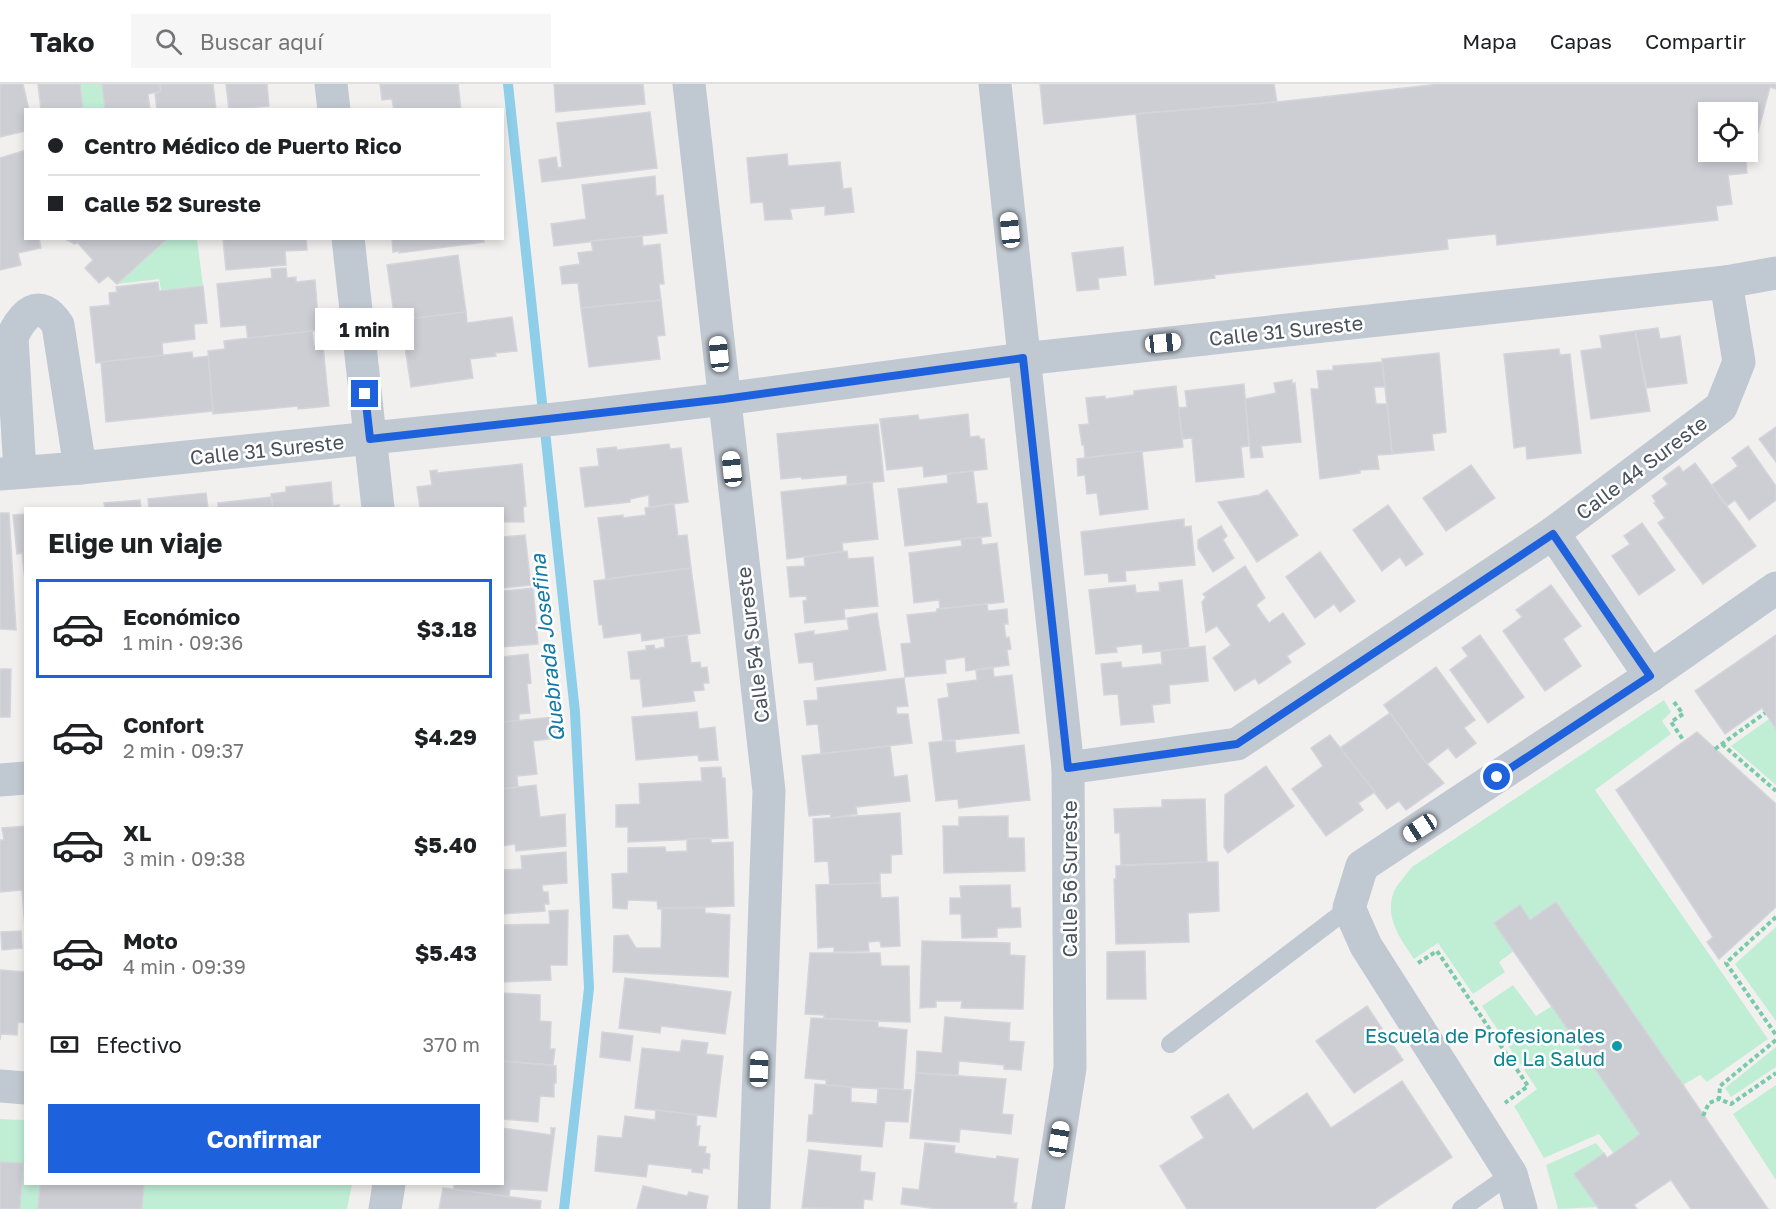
<!DOCTYPE html>
<html lang="es">
<head>
<meta charset="utf-8">
<style>
	:root { --surface:#fff; --page:#f6f6f6; --text:#202124; --muted:#757577; --line:#e0e0e0; --accent:#1e61dd }
	body { margin:0; font-family:"Golos Text",sans-serif; background:var(--page); color:var(--text); height:100vh; display:flex; flex-direction:column; font-size:22px; white-space:nowrap }
	* { box-sizing:border-box; margin:0 }
	p { font-size:20px; color:var(--muted) }
	.icon { flex:none; width:33px; height:33px; fill:none; stroke:currentColor; stroke-width:2; stroke-linecap:round; stroke-linejoin:round }
	.map { position:relative; flex:1; overflow:hidden }
	.sheet { position:absolute; left:24px; top:423px; width:480px; height:678px; display:flex; flex-direction:column; background:var(--surface); border-radius:0px; box-shadow:0 3px 9px #0003 }
	.sheet>* { flex:none }
	.guide { position:absolute; left:24px; top:24px; width:480px; height:132px; border-radius:0px; box-shadow:0 3px 9px #0003; display:grid; align-content:center; height:132px; padding:0 24px; background:var(--surface) }
	.tools { position:absolute; left:1698px; top:18px; display:grid; gap:12px }
	.tools a { display:grid; place-items:center; width:60px; height:60px; border-radius:0px; background:var(--surface); box-shadow:0 3px 9px #0003; font-size:30px }
	.end { position:absolute; width:27px; height:27px; margin:-14px; border:8px solid #1e61dd; background:#fff; box-shadow:0 0 0 3px #fff }
	.from { border-radius:50% }
	.bubble { position:absolute; height:42px; border-radius:0px; background:var(--surface); box-shadow:0 3px 9px #0003; font-size:20px; font-weight:700; line-height:42px; text-align:center }
	.car { position:absolute; width:18px; height:36px; margin:-18px -9px; border-radius:8px; box-shadow:0 0 4px 2px #0007; background:linear-gradient(#fff 24%,#345 0 40%,#fff 0 76%,#345 0 86%,#fff 0) }
	.guide b { display:flex; align-items:center; gap:21px; height:57px; font-size:22px }
	.guide b+b { border-top:2px solid var(--line) }
	.guide i { width:15px; height:15px; background:var(--text) }
	ul { padding:0; list-style:none }
	li { display:flex; align-items:center; gap:18px; height:99px; margin:0 12px 9px; padding:0 12px; border:3px solid transparent; border-radius:0px }
	li div { flex:1 }
	li b { display:block; font-size:22px }
	li em { font-style:normal; font-weight:700 }
	li.active { border-color:var(--accent) }
	li>.icon { width:54px; height:54px; stroke-width:1.5 }
	h2 { padding:0 24px; font-size:27px; line-height:72px }
	.pay { display:flex; align-items:center; gap:15px; height:66px; padding:0 24px; font-size:22px }
	.pay p { margin-inline-start:auto }
	.button { display:flex; gap:12px; margin-top:auto; padding:12px 24px }
	.button a { flex:1; height:69px; border-radius:0px; background:var(--accent); color:#fff; font-size:24px; font-weight:700; line-height:69px; text-align:center }
	header { display:flex; align-items:center; gap:36px; box-sizing:border-box; height:84px; padding:0 30px; background:var(--surface); border-bottom:2px solid var(--line) }
	header strong { font-size:28px }
	nav { display:flex; gap:33px; margin-inline-start:auto; font-size:21px }
	.search { width:420px; height:54px; background:var(--page); display:flex; align-items:center; gap:15px; box-sizing:border-box; padding:0 21px; border-radius:0px; color:var(--muted); font-size:22px }
	.map>svg:first-child { display:block }
</style>
</head>
<body>
<header>
<strong>Tako</strong>
<div class="search"><svg class="icon" aria-label="search" viewBox="0 0 24 24"><circle cx="10" cy="10" r="6"/><path d="M15 15l6 6"/></svg>Buscar aquí</div>
<nav><a>Mapa</a><a>Capas</a><a>Compartir</a></nav>
</header>
<div class="map">
<svg width="1776" height="1125" viewBox="0 0 1776 1125">
	<rect width="100%" height="100%" fill="#f2f0ef"/>
	<g fill="#bfeed5">
		<polygon points="80,0 102,0 105,25 83,25"/>
		<polygon points="168,155 197,155 203,202 161,206 159,195 117,200"/>
		<path d="M1664 616 1671 628 1662 637 1671 650 1595 706 1768 955 1707 998 1700 991 1683 1001 1556 818 1530 836 1520 821 1494 838 1514 867 1499 878 1505 888 1473 910 1438 859 1414 875C1401 855 1385 836 1393 810 1396 801 1406 791 1412 783Z"/>
		<polygon points="1769,635 1776,645 1776,701 1731,662"/>
		<polygon points="1776,843 1776,937 1735,880"/>
		<polygon points="1513,901 1536,932 1552,922 1640,1050 1614,1070 1599,1050 1544,1074 1514,1022 1537,1005 1482,922"/>
		<polygon points="1776,963 1776,983 1731,1013 1725,1004"/>
		<polygon points="1776,1001 1776,1096 1733,1030"/>
		<polygon points="0,1035 25,1036 26,1100 352,1100 347,1125 0,1125"/>
		<polygon points="1596,1059 1604,1069 1574,1090 1598,1123 1558,1125 1546,1081"/>
	</g>
	<g fill="none" stroke-linecap="round" stroke-linejoin="round">
		<polyline stroke="#8ecee9" stroke-width="10" points="508,0 575,628 589,904 564,1125"/>
	</g>
	<g fill="#ccced4" stroke="#d4d5db" stroke-width="1.5" fill-rule="evenodd">
		<polygon points="0,0 23,0 29,26 26,26 26,47 0,53"/>
		<polygon points="38,0 80,0 83,26 41,26"/>
		<polygon points="102,0 160,0 161,7 148,10 150,26 105,26"/>
		<polygon points="160,0 213,0 216,26 157,26 155,10 161,7"/>
		<polygon points="226,0 267,0 269,22 229,26"/>
		<polygon points="380,0 458,0 461,26 394,26 392,15 382,16"/>
		<polygon points="554,0 643,0 645,20 556,28"/>
		<polygon points="1040,0 1274,0 1277,18 1136,30 1044,40"/>
		<path d="M1440 0H1776V5L1770 3 1751 74H1746L1747 89 1728 91 1732 120 1716 122 1718 136 1497 161 1496 150 1447 155 1448 165 1214 191 1215 194 1155 201 1136 30 1277 18ZM1708 28H1748V68H1708Z"/>
		<polygon points="650,28 657,84 542,98 539,76 556,73 558,84 562,83 557,39"/>
		<polygon points="26,66 26,154 39,154 41,164 18,169 21,181 0,186 0,74"/>
		<polygon points="787,70 788,82 840,78 843,105 851,104 854,128 825,131 825,122 790,125 792,135 765,136 763,118 751,119 747,74"/>
		<polygon points="655,92 656,112 663,111 667,149 554,162 551,140 586,135 582,101"/>
		<polygon points="642,152 643,162 660,160 664,200 659,200 661,216 581,224 578,199 562,200 560,183 580,180 578,169 593,167 591,157"/>
		<polygon points="63,154 168,154 117,200 108,192 99,199 85,184 93,176 77,158 75,160"/>
		<polygon points="223,154 306,154 307,166 285,167 286,181 226,186"/>
		<polygon points="392,154 483,154 484,158 399,169 399,167 393,168"/>
		<polygon points="1123,163 1126,191 1098,194 1099,205 1077,207 1072,169"/>
		<polygon points="458,171 466,228 395,237 387,181"/>
		<polygon points="286,184 287,194 296,193 296,198 315,196 319,246 248,255 246,241 221,243 217,200 272,194 271,185"/>
		<polygon points="158,198 159,207 203,202 207,239 194,240 195,255 162,259 163,272 96,279 90,223 110,221 109,209 117,208 116,203"/>
		<polygon points="661,216 665,251 657,252 660,275 589,283 581,224"/>
		<polygon points="466,228 467,239 512,233 517,267 495,269 496,272 470,275 473,294 411,303 401,236"/>
		<polygon points="1658,244 1660,255 1680,252 1687,299 1647,304 1635,247"/>
		<polygon points="312,247 314,262 323,262 329,322 298,325 298,322 213,330 208,267 225,265 224,257"/>
		<polygon points="1635,247 1650,327 1591,335 1581,267 1602,264 1600,252"/>
		<polygon points="1559,265 1560,271 1570,270 1581,369 1527,375 1526,362 1514,364 1504,270"/>
		<polygon points="192,268 193,274 208,272 213,327 106,338 101,278"/>
		<polygon points="1439,269 1446,348 1432,350 1434,366 1392,370 1382,275"/>
		<polygon points="1382,278 1385,303 1374,303 1376,320 1387,320 1392,370 1377,371 1379,385 1360,386 1360,389 1320,395 1311,305 1319,305 1317,287 1333,286 1333,282"/>
		<polygon points="1292,296 1292,300 1295,299 1301,358 1261,362 1263,373 1251,374 1245,315 1276,309 1274,299"/>
		<polygon points="1244,300 1249,362 1241,363 1244,393 1196,398 1192,354 1183,355 1178,324 1187,323 1185,307"/>
		<polygon points="1176,302 1183,363 1085,374 1084,361 1082,361 1079,341 1089,340 1086,314 1105,312 1105,315 1134,311 1134,307"/>
		<polygon points="968,330 970,353 979,352 980,355 984,355 987,385 924,393 923,382 887,386 880,335 918,331 919,336"/>
		<polygon points="878,340 884,397 847,401 847,391 802,395 801,393 781,395 777,350"/>
		<polygon points="1776,343 1776,378 1759,355"/>
		<polygon points="669,360 670,365 681,364 688,418 649,423 649,411 630,415 630,418 585,423 580,384 599,382 597,365 616,363 617,366"/>
		<polygon points="1748,362 1776,402 1776,416 1749,436 1735,416 1727,422 1712,401 1738,382 1732,374"/>
		<polygon points="1142,367 1148,425 1100,431 1097,409 1087,410 1085,391 1078,392 1077,375"/>
		<polygon points="1695,379 1756,462 1703,500 1658,439 1665,434 1654,419 1656,418 1652,412 1668,400 1663,394 1679,382 1683,388"/>
		<polygon points="522,380 526,422 523,423 524,438 502,438 502,424 420,424 417,403 432,401 430,387 437,386 437,389"/>
		<polygon points="1471,381 1495,414 1446,447 1423,414"/>
		<polygon points="973,387 977,420 987,419 991,452 905,462 898,405 948,399 947,390"/>
		<polygon points="331,398 333,422 339,421 339,424 273,424 271,410 286,408 286,403"/>
		<polygon points="872,398 878,455 842,459 843,468 787,475 781,408"/>
		<polygon points="1267,406 1298,451 1257,478 1218,418 1259,411"/>
		<polygon points="206,409 208,424 149,424 148,415"/>
		<polygon points="271,413 273,424 218,424 218,419"/>
		<polygon points="140,416 141,424 105,424 104,419"/>
		<polygon points="674,420 678,452 687,451 691,484 606,495 598,434 623,431 623,434 646,431 645,424"/>
		<polygon points="1388,421 1423,470 1406,482 1400,473 1382,487 1353,446"/>
		<polygon points="0,429 9,429 16,546 0,545"/>
		<polygon points="26,430 26,506 22,469 17,470 13,431"/>
		<polygon points="1184,435 1184,443 1191,442 1195,481 1125,487 1126,497 1109,498 1108,489 1085,491 1081,448"/>
		<polygon points="1642,439 1675,486 1639,511 1612,472 1630,460 1624,452"/>
		<polygon points="1221,442 1227,452 1223,456 1234,474 1213,488 1198,464 1198,456"/>
		<polygon points="525,451 531,501 502,504 502,453"/>
		<polygon points="981,453 982,461 997,459 1004,518 940,525 939,516 914,519 909,469 962,462 961,455"/>
		<polygon points="847,467 848,475 873,473 878,522 844,525 845,535 805,539 803,517 807,516 806,512 790,513 787,483 805,482 804,473"/>
		<polygon points="1320,468 1355,517 1340,528 1334,520 1315,534 1286,493"/>
		<polygon points="1245,482 1265,514 1256,521 1269,539 1283,529 1305,560 1287,572 1291,578 1259,600 1255,594 1235,607 1213,574 1231,561 1217,542 1206,548 1202,518 1206,513 1203,510"/>
		<polygon points="691,484 700,549 642,557 641,549 604,554 602,540 599,541 594,497"/>
		<polygon points="1182,496 1189,564 1143,569 1142,560 1116,563 1117,568 1096,570 1089,506 1135,501 1136,509 1160,507 1159,499"/>
		<polygon points="1551,501 1581,542 1563,555 1581,582 1545,607 1503,547 1522,533 1516,526"/>
		<polygon points="533,504 538,560 502,563 502,507"/>
		<polygon points="987,520 988,527 1007,525 1008,540 1004,540 1006,554 1009,553 1011,565 1007,566 1009,581 966,587 965,573 945,576 946,589 905,593 901,560 911,559 907,531 936,528 937,525"/>
		<polygon points="877,529 886,586 815,596 813,578 799,579 795,550 814,547 814,551 849,546 847,534"/>
		<polygon points="687,551 691,579 700,578 701,584 707,583 709,599 703,599 704,606 693,607 695,617 643,623 640,595 631,595 628,568 646,566 646,562 654,561 655,565 665,563 664,554"/>
		<polygon points="1480,551 1524,613 1488,639 1450,586 1468,572 1462,564"/>
		<polygon points="1776,551 1776,645 1762,624 1725,650 1695,607"/>
		<polygon points="1205,562 1208,597 1169,601 1170,619 1152,621 1154,638 1121,641 1118,610 1104,611 1101,580 1121,578 1122,584 1162,580 1161,567"/>
		<polygon points="528,570 531,599 527,600 530,629 519,630 519,637 502,638 502,573"/>
		<polygon points="1436,583 1475,636 1464,644 1476,659 1456,674 1448,664 1427,680 1384,621"/>
		<polygon points="993,584 994,593 1012,591 1019,649 943,657 938,615 949,613 947,600 977,596 976,586"/>
		<polygon points="0,585 11,585 10,633 0,633"/>
		<polygon points="904,594 908,622 896,623 897,630 908,630 912,659 821,670 818,640 807,641 804,617 818,616 817,604"/>
		<polygon points="697,628 699,645 715,643 718,676 699,677 698,671 636,676 632,633"/>
		<polygon points="1390,629 1427,680 1444,699 1406,726 1399,717 1387,725 1340,664"/>
		<polygon points="554,633 556,654 533,657 537,690 517,692 518,703 502,705 502,638"/>
		<polygon points="1697,648 1776,720 1776,823 1719,875 1707,858 1713,853 1616,706"/>
		<polygon points="1330,651 1375,708 1358,719 1363,726 1326,752 1292,705 1323,682 1311,664"/>
		<polygon points="943,657 955,657 956,669 1024,661 1030,716 959,724 958,715 936,717 929,659"/>
		<polygon points="890,662 894,693 907,691 910,717 856,723 857,730 831,734 830,730 809,732 802,672"/>
		<polygon points="1266,682 1294,722 1228,769 1224,763 1225,711"/>
		<polygon points="721,683 722,694 725,694 728,754 628,758 628,743 616,743 616,721 640,720 639,700 702,697 701,684"/>
		<polygon points="536,701 540,733 565,730 566,762 516,767 515,760 502,762 502,705"/>
		<polygon points="1205,715 1207,778 1121,781 1120,749 1115,749 1114,725 1162,723 1162,716"/>
		<polygon points="900,729 902,770 891,771 891,789 880,789 880,799 830,802 828,777 815,778 813,735"/>
		<polygon points="1008,732 1008,754 1024,754 1025,787 944,789 943,742 959,742 959,733"/>
		<polygon points="26,742 26,843 25,843 22,806 0,808 0,756 4,756 2,744"/>
		<polygon points="711,754 711,759 733,758 734,822 658,825 657,817 628,816 627,825 613,824 612,790 628,789 628,764 665,763 666,768 687,767 687,755"/>
		<polygon points="566,768 567,799 542,801 543,808 548,808 549,820 544,820 545,827 502,830 502,786 522,785 521,772"/>
		<polygon points="1207,778 1218,778 1219,827 1188,829 1189,858 1116,860 1114,795 1116,795 1116,782"/>
		<polygon points="880,799 881,814 898,813 900,862 881,863 880,857 868,858 869,867 834,868 834,863 818,864 816,801"/>
		<polygon points="1010,801 1011,824 1020,824 1021,843 997,844 997,853 962,854 961,830 950,830 950,814 961,814 960,802"/>
		<polygon points="1556,818 1683,1001 1768,1125 1691,1125 1671,1096 1634,1121 1637,1125 1599,1125 1574,1090 1604,1069 1607,1074 1640,1050 1494,839 1520,821 1530,836"/>
		<polygon points="662,824 705,824 705,829 730,831 728,893 613,888 614,852 628,851 636,864 661,864"/>
		<polygon points="568,826 567,881 550,881 551,896 502,898 502,841 550,840 549,827"/>
		<polygon points="21,847 22,864 2,866 1,848"/>
		<polygon points="922,857 1010,859 1010,871 1025,872 1023,925 961,924 962,917 936,917 936,923 920,924"/>
		<polygon points="1145,867 1146,915 1107,915 1107,868"/>
		<polygon points="810,869 880,869 881,882 909,882 910,938 824,936 824,931 805,930"/>
		<polygon points="0,886 26,888 26,939 18,938 17,951 1,950 0,956"/>
		<polygon points="625,894 731,908 725,950 661,942 660,949 619,944"/>
		<polygon points="502,909 540,911 540,937 551,938 550,965 555,965 553,981 502,977"/>
		<polygon points="1367,922 1403,976 1354,1009 1316,957"/>
		<polygon points="945,933 1010,939 1009,957 1024,958 1021,986 1004,985 1004,981 959,977 958,991 916,989 917,967 942,969"/>
		<polygon points="811,934 878,937 878,943 907,946 903,1006 826,1002 826,996 805,994"/>
		<polygon points="602,948 633,952 630,977 600,973"/>
		<polygon points="682,956 708,959 706,970 723,972 716,1033 635,1024 642,964 680,968"/>
		<polygon points="502,977 556,982 556,999 554,999 554,1013 540,1012 538,1038 502,1035"/>
		<polygon points="916,989 1006,995 1002,1030 1013,1031 1011,1050 960,1045 959,1058 910,1054"/>
		<polygon points="1402,997 1452,1073 1374,1125 1187,1125 1160,1082 1204,1054 1191,1033 1228,1010 1253,1046 1307,1009 1331,1044"/>
		<polygon points="815,1000 851,1003 851,1018 877,1020 878,1004 911,1006 908,1038 885,1037 882,1063 807,1057 809,1031 813,1031"/>
		<polygon points="656,1026 697,1031 696,1042 700,1042 698,1062 706,1063 705,1069 710,1070 709,1085 703,1084 702,1089 692,1088 692,1085 648,1080 646,1093 595,1087 598,1052 622,1054 625,1032 655,1036"/>
		<polygon points="502,1044 551,1051 551,1044 555,1044 547,1107 510,1105 509,1113 454,1105 454,1100 502,1100"/>
		<polygon points="925,1059 955,1062 954,1069 996,1075 997,1072 1018,1075 1013,1119 1017,1119 1016,1125 938,1125 901,1120 903,1104 919,1106"/>
		<polygon points="809,1066 861,1072 860,1087 875,1089 872,1116 864,1115 863,1125 802,1124"/>
		<polygon points="0,1078 23,1079 20,1125 0,1125"/>
		<polygon points="40,1100 144,1100 142,1125 38,1125"/>
		<polygon points="643,1102 687,1112 689,1108 708,1112 706,1125 637,1125"/>
		<polygon points="443,1104 541,1117 540,1125 439,1125"/>
	</g>
	<g fill="none" stroke-linecap="round" stroke-linejoin="round">
		<g stroke="#78cba9" stroke-width="4" stroke-dasharray="4.5 3" stroke-linecap="butt">
			<polyline points="1674,618 1683,630 1671,638 1684,657"/>
			<polyline points="1722,660 1776,707"/>
			<polyline points="1715,665 1765,629"/>
			<polyline points="1776,833 1726,879 1776,951"/>
			<polyline points="1418,879 1437,867 1528,1002 1505,1019"/>
			<polyline points="1776,956 1720,1002 1719,1015 1731,1020 1776,989"/>
			<polyline points="1703,1032 1709,1019 1719,1015"/>
		</g>
		<g stroke="#c0c8d1" stroke-width="18">
			<polyline points="1170,960 1349,824"/>
			<polyline points="1461,1125 1511,1090"/>
		</g>
		<g stroke="#c0c8d1" stroke-width="33">
			<polyline points="331,0 334,26"/>
			<polyline points="689,0 769,707 754,1125"/>
			<polyline points="995,0 1068,684 1070,984 1048,1125"/>
			<polyline points="348,154 378,424"/>
			<path d="M20 388 12 253C23 230 39 212 58 241L80 384"/>
			<polyline points="0,390 80,384 565,334 724,315 1023,275 1726,198 1776,189"/>
			<polyline points="1553,449 1650,592"/>
			<polyline points="1068,684 1237,660 1553,449 1721,323 1739,278 1726,198"/>
			<polyline points="0,696 26,694"/>
			<polyline points="0,1002 26,1004"/>
			<polyline points="385,1125 389,1100"/>
			<polyline points="1521,1125 1511,1090 1366,862 1349,824 1362,782 1650,592 1776,504"/>
		</g>
	</g>
	<g fill="none" stroke-linecap="round" stroke-linejoin="round">
		<polyline stroke="#1e61dd" stroke-width="8" points="365,310 370,355 724,315 1023,274 1068,684 1237,660 1553,450 1650,592 1497,693"/>
	</g>
	<circle fill="#0f9aa8" stroke="#fff" stroke-width="2" cx="1617" cy="962" r="6"/>
	<g text-anchor="middle" dominant-baseline="central" stroke-width="5" stroke-linejoin="round" paint-order="stroke">
		<g font-size="20" fill="#48515c" stroke="#fff">
			<text transform="translate(1286 246) rotate(-6)">Calle 31 Sureste</text>
			<text transform="translate(267 365) rotate(-6)">Calle 31 Sureste</text>
			<text transform="translate(1641 383) rotate(-37)">Calle 44 Sureste</text>
			<text transform="translate(752 561) rotate(-97)">Calle 54 Sureste</text>
			<text transform="translate(1069 795) rotate(-90)">Calle 56 Sureste</text>
		</g>
		<g font-size="20" fill="#0d838f" stroke="#fff" text-anchor="end">
			<text x="1605" y="951">Escuela de Profesionales<tspan x="1605" dy="23">de La Salud</tspan></text>
		</g>
		<g font-size="21" font-style="italic" fill="#117aa7" stroke="#fff">
			<text transform="translate(547 564) rotate(-96)">Quebrada Josefina</text>
		</g>
	</g>
</svg>
<div class="tools">
<a><svg class="icon" aria-label="locate" viewBox="0 0 24 24"><circle cx="12" cy="12" r="6"/><path d="M12 2v4M12 18v4M2 12h4M18 12h4"/></svg></a>
</div>
<i class="end from" style="left:1497px;top:693px"></i>
<i class="end" style="left:365px;top:310px"></i>
<div class="bubble" style="left:315px;top:224px;width:99px">1 min</div>
<i class="car" style="left:1010px;top:146px;rotate:354deg"></i>
<i class="car" style="left:1163px;top:259px;rotate:84deg"></i>
<i class="car" style="left:719px;top:270px;rotate:354deg"></i>
<i class="car" style="left:732px;top:385px;rotate:354deg"></i>
<i class="car" style="left:1420px;top:744px;rotate:237deg"></i>
<i class="car" style="left:759px;top:985px;rotate:2deg"></i>
<i class="car" style="left:1059px;top:1055px;rotate:9deg"></i>
<div class="guide">
<b><i class="from"></i>Centro Médico de Puerto Rico</b>
<b><i></i>Calle 52 Sureste</b>
</div>
<section class="sheet">
<h2>Elige un viaje</h2>
<ul>
<li class="active"><svg class="icon" aria-label="car" viewBox="0 0 24 24"><path d="M5 17H2v-5l4-1 3-4h7l3 4 3 1v5h-3M9 17h6M6 11h13"/><circle cx="7" cy="17" r="2"/><circle cx="17" cy="17" r="2"/></svg><div><b>Económico</b><p>1 min · 09:36</p></div><em>$3.18</em></li>
<li><svg class="icon" aria-label="car" viewBox="0 0 24 24"><path d="M5 17H2v-5l4-1 3-4h7l3 4 3 1v5h-3M9 17h6M6 11h13"/><circle cx="7" cy="17" r="2"/><circle cx="17" cy="17" r="2"/></svg><div><b>Confort</b><p>2 min · 09:37</p></div><em>$4.29</em></li>
<li><svg class="icon" aria-label="car" viewBox="0 0 24 24"><path d="M5 17H2v-5l4-1 3-4h7l3 4 3 1v5h-3M9 17h6M6 11h13"/><circle cx="7" cy="17" r="2"/><circle cx="17" cy="17" r="2"/></svg><div><b>XL</b><p>3 min · 09:38</p></div><em>$5.40</em></li>
<li><svg class="icon" aria-label="car" viewBox="0 0 24 24"><path d="M5 17H2v-5l4-1 3-4h7l3 4 3 1v5h-3M9 17h6M6 11h13"/><circle cx="7" cy="17" r="2"/><circle cx="17" cy="17" r="2"/></svg><div><b>Moto</b><p>4 min · 09:39</p></div><em>$5.43</em></li>
</ul>
<div class="pay"><svg class="icon" aria-label="cash" viewBox="0 0 24 24"><path d="M3 7h18v10H3z"/><circle cx="12" cy="12" r="2"/></svg>Efectivo<p>370 m</p></div>
<div class="button"><a>Confirmar</a></div>
</section>
</div>
</body>
</html>
